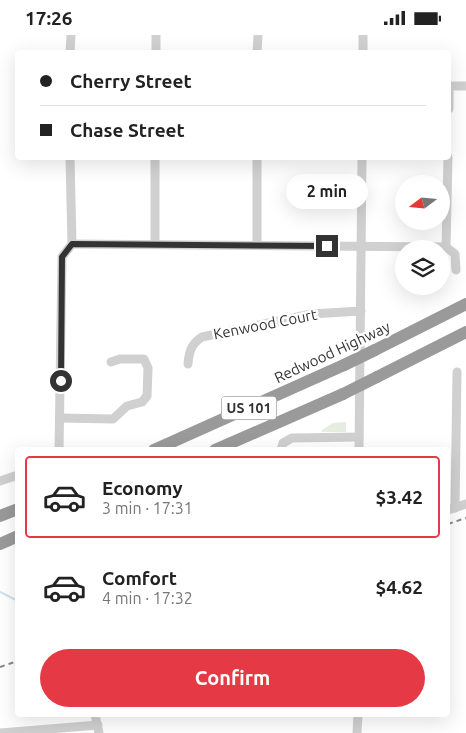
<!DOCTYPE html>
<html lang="en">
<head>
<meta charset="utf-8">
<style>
	:root { --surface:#fff; --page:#f2f2f2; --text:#222; --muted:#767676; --line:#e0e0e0; --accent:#e63946 }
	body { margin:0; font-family:Ubuntu,sans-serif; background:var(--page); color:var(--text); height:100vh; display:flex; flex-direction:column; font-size:19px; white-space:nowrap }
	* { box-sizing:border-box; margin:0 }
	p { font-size:16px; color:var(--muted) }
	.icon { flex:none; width:28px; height:28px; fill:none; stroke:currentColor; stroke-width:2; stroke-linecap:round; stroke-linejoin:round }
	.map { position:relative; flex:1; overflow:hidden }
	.side { position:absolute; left:15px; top:412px; width:435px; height:270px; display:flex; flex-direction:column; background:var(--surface); border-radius:5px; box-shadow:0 5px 20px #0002 }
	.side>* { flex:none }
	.hud { position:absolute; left:15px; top:15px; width:436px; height:110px; border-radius:5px; box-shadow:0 5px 20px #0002; display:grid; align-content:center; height:110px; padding:0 25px; background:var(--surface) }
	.needle { width:32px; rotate:254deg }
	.tools { position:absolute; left:395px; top:140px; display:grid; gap:10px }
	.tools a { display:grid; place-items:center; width:55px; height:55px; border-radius:50%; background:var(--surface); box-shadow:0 5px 20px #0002; font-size:25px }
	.end { position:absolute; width:22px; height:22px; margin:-11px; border:6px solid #333; background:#fff; box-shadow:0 0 0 2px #fff }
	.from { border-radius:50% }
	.bubble { position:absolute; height:35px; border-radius:18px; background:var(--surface); box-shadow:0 5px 20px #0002; font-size:16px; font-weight:700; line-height:35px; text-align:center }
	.hud b { display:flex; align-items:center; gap:18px; height:48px; font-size:19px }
	.hud b+b { border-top:1px solid var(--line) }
	.hud i { width:12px; height:12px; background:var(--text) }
	ul { padding:9px 0 0; list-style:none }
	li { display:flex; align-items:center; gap:15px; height:82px; margin:0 10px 8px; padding:0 15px; border:2px solid transparent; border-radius:5px }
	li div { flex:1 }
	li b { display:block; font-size:19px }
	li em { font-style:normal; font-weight:700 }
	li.current { border-color:var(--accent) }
	li>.icon { width:45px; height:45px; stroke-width:1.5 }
	.primary-button { display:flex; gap:10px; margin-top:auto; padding:10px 25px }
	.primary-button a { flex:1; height:58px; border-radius:30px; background:var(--accent); color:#fff; font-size:20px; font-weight:700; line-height:58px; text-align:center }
	.status { display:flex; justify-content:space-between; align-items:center; height:35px; padding:0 25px; background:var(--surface); direction:ltr }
	.status svg { height:14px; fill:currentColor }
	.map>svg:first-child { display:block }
</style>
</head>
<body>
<div class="status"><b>17:26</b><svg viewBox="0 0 49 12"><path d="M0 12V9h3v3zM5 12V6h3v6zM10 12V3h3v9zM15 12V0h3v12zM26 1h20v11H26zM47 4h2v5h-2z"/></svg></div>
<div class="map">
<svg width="466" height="698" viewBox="0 0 466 698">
	<rect width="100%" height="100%" fill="#fff"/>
	<polygon fill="#e6ecdf" points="346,387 346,397 322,397 322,395 333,388"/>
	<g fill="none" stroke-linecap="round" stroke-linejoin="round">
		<polyline stroke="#cfe2ee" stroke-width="2" points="0,557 18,566"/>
		<g stroke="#d0d0d0" stroke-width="9">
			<polyline points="70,18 71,0"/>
			<polyline points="156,18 156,0"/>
			<polyline points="257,18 258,0"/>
			<polyline points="363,18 363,0"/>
			<polyline points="449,74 449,51 466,51"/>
			<polyline points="72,209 446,212"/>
			<polyline points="155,209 155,122"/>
			<polyline points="257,210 257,122"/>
			<polyline points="446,212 448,122"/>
			<polyline points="446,212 455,219 456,235"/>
			<path d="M188 329C189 317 191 309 202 302L311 279 361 276"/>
			<polyline points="60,383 113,384 127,371 142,367 147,361 148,333 144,324 120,324 111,327"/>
			<polyline points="59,415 62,222 72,209 70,122"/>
			<polyline points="281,415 283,408 292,403 359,402"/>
			<polyline points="359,415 362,122"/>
			<polyline points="0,446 18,440"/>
			<polyline points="455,473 457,337"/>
			<polyline points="448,475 466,469"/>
			<polyline points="95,680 99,698"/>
			<polyline points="0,698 98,690"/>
			<polyline points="357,698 358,680"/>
		</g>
		<g stroke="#9a9a9a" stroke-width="12">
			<polyline points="375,315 466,269"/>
			<polyline points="377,342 466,297"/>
			<polyline points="154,415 344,330"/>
			<polyline points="215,415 343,359"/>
			<polyline points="0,481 18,474"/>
			<polyline points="0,509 18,501"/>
		</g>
		<g stroke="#888" stroke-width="2" stroke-dasharray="5 4" stroke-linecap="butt">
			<polyline points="448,489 466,483"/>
			<polyline points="0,632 18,626"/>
		</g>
		<g stroke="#9a9a9a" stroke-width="12">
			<polyline points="344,330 375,315"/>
			<polyline points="343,359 377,342"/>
		</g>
	</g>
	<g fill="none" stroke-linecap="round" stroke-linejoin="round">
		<polyline stroke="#333" stroke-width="6" points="61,346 62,222 72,209 327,211"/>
	</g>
	<g text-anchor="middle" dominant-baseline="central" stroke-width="5" stroke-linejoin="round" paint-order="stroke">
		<rect fill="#fff" stroke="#707070" stroke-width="1" x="221.5" y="361.5" width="55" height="23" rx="4"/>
		<g font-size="14" font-weight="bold" fill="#333">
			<text x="249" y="373">US 101</text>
		</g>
		<g font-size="15" fill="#333" stroke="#fff">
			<text transform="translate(265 289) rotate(-11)">Kenwood Court</text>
			<text transform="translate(332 317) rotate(-25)">Redwood Highway</text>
		</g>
	</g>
</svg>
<div class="tools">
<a><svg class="needle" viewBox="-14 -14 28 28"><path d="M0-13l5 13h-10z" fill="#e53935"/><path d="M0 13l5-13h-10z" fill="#767676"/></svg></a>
<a><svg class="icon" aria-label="layers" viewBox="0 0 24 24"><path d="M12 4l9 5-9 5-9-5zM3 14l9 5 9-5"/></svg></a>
</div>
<i class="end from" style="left:61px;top:346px"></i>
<i class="end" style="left:327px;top:211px"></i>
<div class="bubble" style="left:286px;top:139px;width:82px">2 min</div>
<div class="hud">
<b><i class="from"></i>Cherry Street</b>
<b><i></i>Chase Street</b>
</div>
<section class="side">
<ul>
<li class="current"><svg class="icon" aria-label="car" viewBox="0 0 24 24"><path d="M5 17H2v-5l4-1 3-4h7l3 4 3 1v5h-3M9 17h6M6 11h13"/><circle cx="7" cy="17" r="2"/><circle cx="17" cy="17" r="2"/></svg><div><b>Economy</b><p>3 min · 17:31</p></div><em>$3.42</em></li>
<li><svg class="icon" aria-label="car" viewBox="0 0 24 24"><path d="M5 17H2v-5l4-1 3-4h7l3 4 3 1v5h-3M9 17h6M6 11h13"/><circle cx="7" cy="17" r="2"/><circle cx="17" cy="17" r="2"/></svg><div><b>Comfort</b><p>4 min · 17:32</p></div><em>$4.62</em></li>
</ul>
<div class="primary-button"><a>Confirm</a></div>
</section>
</div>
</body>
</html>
